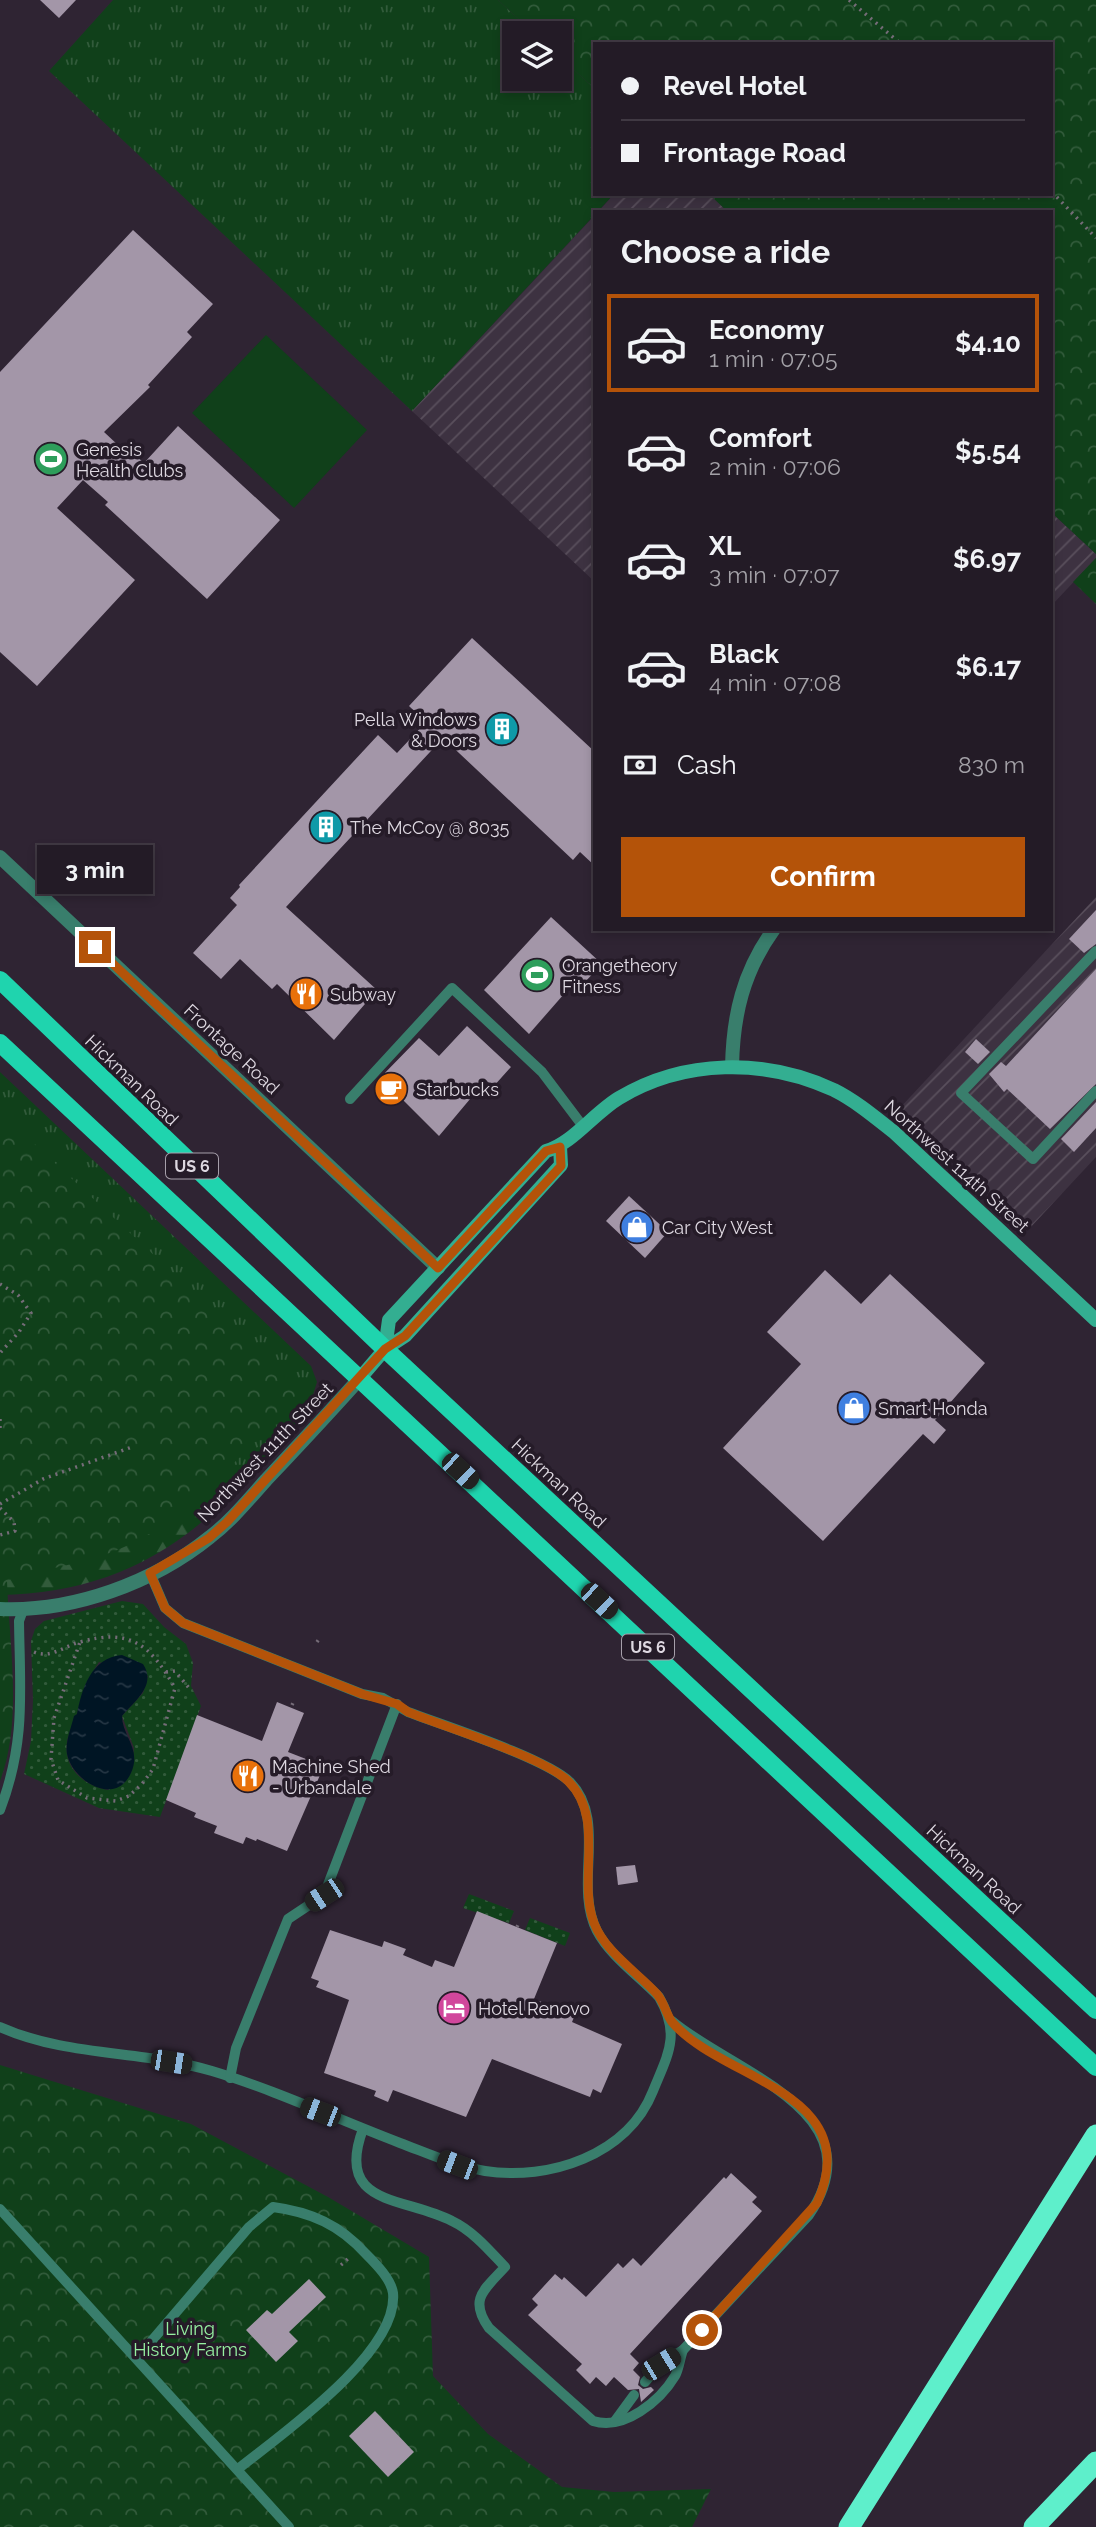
<!DOCTYPE html>
<html lang="en">
<head>
<meta charset="utf-8">
<style>
	:root { --surface:#231b26; --page:#2f2832; --text:#f1f3f6; --muted:#a3a1a7; --line:#403943; --accent:#b45309 }
	body { margin:0; font-family:Raleway,sans-serif; background:var(--page); color:var(--text); height:100vh; display:flex; flex-direction:column; font-size:26px; white-space:nowrap }
	* { box-sizing:border-box; margin:0 }
	p { font-size:23px; color:var(--muted) }
	.icon { flex:none; width:38px; height:38px; fill:none; stroke:currentColor; stroke-width:2; stroke-linecap:round; stroke-linejoin:round }
	.map { position:relative; flex:1; overflow:hidden }
	.side { position:absolute; left:593px; top:210px; width:460px; height:721px; display:flex; flex-direction:column; background:var(--surface); border-radius:0px; box-shadow:0 4px 10px #0003,0 0 0 2px var(--line) }
	.side>* { flex:none }
	.guide { position:absolute; left:593px; top:42px; width:460px; height:154px; border-radius:0px; box-shadow:0 4px 10px #0003,0 0 0 2px var(--line); display:grid; align-content:center; height:154px; padding:0 28px; background:var(--surface) }
	.tools { position:absolute; left:502px; top:21px; display:grid; gap:14px }
	.tools a { display:grid; place-items:center; width:70px; height:70px; border-radius:0px; background:var(--surface); box-shadow:0 4px 10px #0003,0 0 0 2px var(--line); font-size:35px }
	.end { position:absolute; width:32px; height:32px; margin:-16px; border:9px solid #b45309; background:#fff; box-shadow:0 0 0 4px #fff }
	.from { border-radius:50% }
	.bubble { position:absolute; height:49px; border-radius:0px; background:var(--surface); box-shadow:0 4px 10px #0003,0 0 0 2px var(--line); font-size:23px; font-weight:700; line-height:49px; text-align:center }
	.car { position:absolute; width:21px; height:42px; margin:-21px -10px; border-radius:9px; box-shadow:0 0 5px 2px #0007; background:linear-gradient(#222 24%,#8ab4d8 0 40%,#222 0 76%,#8ab4d8 0 86%,#222 0) }
	.guide b { display:flex; align-items:center; gap:24px; height:66px; font-size:26px }
	.guide b+b { border-top:2px solid var(--line) }
	.guide i { width:18px; height:18px; background:var(--text) }
	ul { padding:0; list-style:none }
	li { display:flex; align-items:center; gap:21px; height:98px; margin:0 14px 10px; padding:0 14px; border:4px solid transparent; border-radius:0px }
	li div { flex:1 }
	li b { display:block; font-size:26px }
	li em { font-style:normal; font-weight:700 }
	li.on { border-color:var(--accent) }
	li>.icon { width:63px; height:63px; stroke-width:1.5 }
	h2 { padding:0 28px; font-size:32px; line-height:84px }
	.pay { display:flex; align-items:center; gap:18px; height:77px; padding:0 28px; font-size:26px }
	.pay p { margin-inline-start:auto }
	.cta { display:flex; gap:14px; margin-top:auto; padding:14px 28px }
	.cta a { flex:1; height:80px; border-radius:0px; background:var(--accent); color:#fff; font-size:28px; font-weight:700; line-height:80px; text-align:center }
	.map>svg:first-child { display:block }
</style>
</head>
<body>
<div class="map">
<svg width="1096" height="2527" viewBox="0 0 1096 2527">
	<defs>
		<pattern id="industrial-furrows" width="10" height="10" patternUnits="userSpaceOnUse" patternTransform="scale(1.75)"><rect width="10" height="10" fill="#3d3241"/><path d="M-1 1l2-2M0 10L10 0M9 11l2-2" fill="none" stroke="#594f5c"/></pattern>
		<pattern id="grass-tufts" width="24" height="20" patternUnits="userSpaceOnUse" patternTransform="scale(1.75)"><rect width="24" height="20" fill="#10401a"/><path d="M3 7l-1-3M5 7V3M7 7l1-3M15 17l-1-3M17 17v-4M19 17l1-3" fill="none" stroke="#325b3b"/></pattern>
		<pattern id="forest-firs" width="22" height="20" patternUnits="userSpaceOnUse" patternTransform="scale(1.75)"><rect width="22" height="20" fill="#10401a"/><path d="M5 1l3.5 6h-7zM16 11l3.5 6h-7z" fill="#325b3b"/></pattern>
		<pattern id="park-crowns" width="20" height="18" patternUnits="userSpaceOnUse" patternTransform="scale(1.75)"><rect width="20" height="18" fill="#10401a"/><path d="M2 6a3 3 0 1 1 6 0M12 15a3 3 0 1 1 6 0" fill="none" stroke="#325b3b"/></pattern>
		<pattern id="garden-dots" width="8" height="8" patternUnits="userSpaceOnUse" patternTransform="scale(1.75)"><rect width="8" height="8" fill="#10401a"/><path d="M2 2h.1M6 6h.1" fill="none" stroke="#325b3b" stroke-width="1.8" stroke-linecap="round"/></pattern>
		<pattern id="water-ripples" width="26" height="14" patternUnits="userSpaceOnUse" patternTransform="scale(1.75)"><rect width="26" height="14" fill="#001524"/><path d="M2 4q2-2 4 0t4 0M15 11q2-2 4 0t4 0" fill="none" stroke="#253644"/></pattern>
	</defs>
	<rect width="100%" height="100%" fill="#2f2433"/>
	<g fill="url(#industrial-furrows)">
		<polygon points="614,194 709,194 728,212 598,212"/>
		<polygon points="595,215 595,582 412,411"/>
		<polygon points="1052,513 1096,554 1096,558 1052,605"/>
		<polygon points="1096,897 1096,1157 1028,1230 899,1109"/>
	</g>
	<g fill="url(#grass-tufts)">
		<polygon points="113,0 498,0 534,33 514,33 514,79 560,79 560,57 595,89 595,194 614,194 412,411 49,71"/>
		<polygon points="0,1072 311,1366 317,1382 311,1401 314,1405 232,1493 233,1474 0,1188"/>
	</g>
	<path fill="url(#forest-firs)" d="M0 1188 227 1447 233 1474 232 1493C170 1560 92 1594 0 1595Z"/>
	<g fill="url(#park-crowns)">
		<polygon points="498,0 1096,0 1096,554 1052,513 1052,212 728,212 709,194 1052,194 1052,44 595,44 595,89 560,57 560,33 534,33"/>
		<polygon points="1096,558 1096,604 1073,582"/>
		<path d="M0 1112 300 1391C245 1450 192 1520 115 1551 80 1565 43 1568 7 1581 9 1644 23 1720 0 1781Z"/>
		<polygon points="0,2065 191,2124 328,2197 429,2257 433,2376 488,2434 562,2487 614,2492 711,2489 692,2527 0,2527"/>
	</g>
	<g fill="url(#garden-dots)" fill-rule="evenodd">
		<path d="M122 1601 143 1604 164 1627 186 1644 193 1663 191 1686 201 1706 160 1817 99 1808 24 1774 31 1741 33 1700 31 1641 35 1629 44 1621ZM99 1662 148 1676 143 1693 122 1716 134 1748 131 1773 108 1790C85 1786 63 1769 67 1742 68 1733 74 1725 76 1717 83 1697 87 1679 99 1662Z"/>
		<polygon points="469,1894 514,1911 509,1923 463,1908"/>
		<polygon points="530,1918 570,1933 565,1946 525,1930"/>
	</g>
	<polygon fill="#10401a" points="266,335 367,430 294,508 192,413"/>
	<path fill="url(#water-ripples)" d="M122 1655 143 1664C157 1685 135 1701 122 1716 122 1736 142 1749 131 1773 115 1808 72 1780 67 1754 65 1742 71 1728 74 1716L77 1714C82 1688 91 1658 122 1655Z"/>
	<g fill="#a396a8">
		<polygon points="40,0 76,0 59,18"/>
		<polygon points="133,230 213,304 187,332 192,337 148,385 150,387 104,432 133,459 136,456 144,463 178,426 280,520 207,599 105,505 108,502 83,480 57,508 135,580 37,686 0,652 0,372"/>
		<polygon points="472,638 595,752 595,866 580,852 573,860 443,738 286,907 377,990 334,1040 277,984 272,989 240,959 221,979 193,953 237,905 230,898 240,887 239,885 378,735 397,753 426,722 409,706"/>
		<polygon points="1096,910 1096,944 1084,953 1069,939"/>
		<polygon points="551,917 602,964 584,983 578,978 529,1034 484,990"/>
		<polygon points="1096,969 1096,1084 1050,1129 1007,1089 1004,1092 989,1074 1001,1062 1006,1066"/>
		<polygon points="467,1026 511,1067 493,1087 486,1080 439,1136 402,1099 400,1102 377,1081 419,1038 439,1056"/>
		<polygon points="976,1039 990,1052 978,1064 965,1052"/>
		<polygon points="1096,1102 1096,1128 1074,1152 1061,1139"/>
		<polygon points="629,1196 668,1232 645,1258 606,1221"/>
		<polygon points="825,1270 861,1304 890,1274 985,1363 935,1420 946,1430 934,1444 923,1434 823,1541 723,1448 801,1364 767,1332"/>
		<polygon points="277,1702 304,1713 288,1752 324,1766 287,1851 257,1839 256,1841 246,1837 243,1844 214,1833 217,1826 194,1817 196,1813 166,1800 197,1715 262,1741"/>
		<polygon points="635,1865 638,1882 618,1885 616,1867"/>
		<polygon points="477,1911 557,1943 534,1999 575,2015 572,2022 622,2044 601,2093 593,2089 590,2097 492,2059 466,2117 393,2090 388,2102 374,2096 376,2091 324,2073 349,2000 316,1987 319,1981 311,1978 330,1930 382,1947 384,1941 406,1949 403,1955 432,1967 435,1960 454,1967"/>
		<polygon points="731,2173 757,2197 752,2202 762,2211 630,2354 639,2363 633,2370 640,2377 638,2385 643,2389 651,2387 654,2390 641,2402 639,2389 628,2390 614,2377 606,2386 596,2377 590,2384 576,2370 582,2364 528,2315 538,2305 532,2299 555,2274 562,2280 564,2277 586,2297 618,2263 623,2268 633,2258 641,2266 724,2177 726,2179"/>
		<polygon points="309,2279 326,2297 289,2332 298,2341 276,2362 246,2330 267,2310 272,2314"/>
		<polygon points="375,2411 414,2452 388,2477 349,2436"/>
	</g>
	<g fill="none" stroke-linecap="round" stroke-linejoin="round">
		<g stroke="#756c78" stroke-width="3.5" stroke-dasharray="2 5" stroke-linecap="butt">
			<polyline points="849,0 901,44"/>
			<polyline points="1052,192 1096,238"/>
			<polyline points="0,1284 18,1295 31,1313 19,1332 0,1353"/>
			<polyline points="0,1419 0,1433"/>
			<polyline points="0,1504 43,1479 132,1447"/>
			<polyline points="0,1508 14,1522 15,1531 0,1535"/>
			<polyline points="317,1642 319,1639"/>
			<path d="M34 1652C51 1659 64 1646 80 1642 130 1628 150 1644 175 1688L153 1769 142 1784 129 1796 116 1801 87 1798 58 1780 51 1759 54 1718 80 1642"/>
			<polyline points="166,1672 175,1671 189,1688"/>
			<polyline points="292,1705 293,1703"/>
			<polyline points="517,1927 520,1921"/>
			<polyline points="341,2265 350,2257"/>
		</g>
		<g stroke="#397e6c" stroke-width="10">
			<polyline points="1096,951 961,1093 1033,1159 1096,1091"/>
			<polyline points="350,1099 452,988 542,1072 582,1125"/>
			<path d="M0 1810C26 1742 20 1692 19 1621L23 1610"/>
			<path d="M0 2027C67 2057 142 2050 212 2071 275 2090 337 2119 400 2143 427 2153 455 2166 485 2171 549 2181 628 2155 653 2091 668 2054 681 2035 659 1997 640 1977 610 1956 597 1931 573 1884 608 1821 570 1782 545 1758 445 1726 408 1712L383 1698 362 1694 183 1623 165 1608 150 1573"/>
			<polyline points="230,2078 236,2048 288,1919 324,1895 397,1704"/>
			<path d="M363 2129C334 2207 404 2196 452 2221 473 2231 489 2250 505 2267 485 2289 468 2299 489 2328L593 2421C624 2431 660 2401 675 2376 679 2369 680 2358 683 2350L809 2215C879 2112 732 2072 672 2021"/>
			<polyline points="0,2209 289,2527"/>
			<path d="M137 2358 249 2227 273 2207C311 2212 340 2225 366 2254 376 2264 391 2279 393 2293 399 2353 279 2436 238 2469"/>
			<polyline points="645,2382 661,2363 683,2350"/>
			<polyline points="615,2421 634,2395"/>
		</g>
		<g stroke="#397e6c" stroke-width="14">
			<polyline points="0,857 438,1268"/>
			<path d="M732 1067C733 1015 743 972 774 929"/>
			<path d="M0 1609C73 1612 153 1583 210 1537 231 1521 248 1500 266 1480 298 1446 330 1412 361 1377"/>
		</g>
		<g stroke="#33ae91" stroke-width="14">
			<path d="M385 1349 389 1320 546 1151C572 1144 594 1113 619 1098 684 1059 765 1058 834 1090 856 1101 876 1118 895 1133L1096 1320"/>
			<polyline points="361,1377 385,1349 405,1336 561,1165 560,1147"/>
		</g>
		<g stroke="#1fd4ae" stroke-width="18">
			<polyline points="0,980 385,1349 1096,2010"/>
			<polyline points="0,1043 1096,2067"/>
		</g>
		<g stroke="#5eefcb" stroke-width="21">
			<polyline points="849,2527 1096,2135"/>
			<polyline points="1034,2527 1096,2462"/>
		</g>
	</g>
	<g fill="none" stroke-linecap="round" stroke-linejoin="round">
		<path stroke="#b45309" stroke-width="9" d="M95 947 438 1268 546 1151 560 1147 561 1166 405 1336 385 1349 227 1522 209 1538 150 1573 165 1608 183 1623 362 1694 397 1704 408 1712C445 1727 543 1757 568 1781 606 1818 577 1878 594 1923 605 1952 637 1972 657 1994 664 2002 666 2014 672 2022 722 2081 867 2091 817 2203L702 2330"/>
	</g>
	<defs>
		<symbol id="stadium-disc" viewBox="-11 -11 22 22"><circle r="9.5" fill="#2e9e5b" stroke="#251b28"/><path d="M0-5a6.5 5 0 1 0 0 10a6.5 5 0 1 0 0-10ZM-3.5-1.8h7v3.6h-7Z" fill="#fff"/></symbol>
		<symbol id="building-disc" viewBox="-11 -11 22 22"><circle r="9.5" fill="#0f9aa8" stroke="#251b28"/><path d="M-4-6H4V6H1V3H-1V6H-4ZM-2.5-4.3h1.7v1.8h-1.7ZM.8-4.3h1.7v1.8H.8ZM-2.5-1h1.7V.8h-1.7ZM.8-1h1.7V.8H.8Z" fill="#fff"/></symbol>
		<symbol id="restaurant-disc" viewBox="-11 -11 22 22"><circle r="9.5" fill="#e8710a" stroke="#251b28"/><path d="M-5-6h1v4h1v-4h1v4h1v-4h1v5L-1.5 .5V6h-2V.5L-5-1ZM5-6V6H3V1.5H1.5Q1.5-4 5-6Z" fill="#fff"/></symbol>
		<symbol id="cafe-disc" viewBox="-11 -11 22 22"><circle r="9.5" fill="#e8710a" stroke="#251b28"/><path d="M-5.5-4.5H6V0H3Q3 3.5 0 3.5H-2.5Q-5.5 3.5-5.5 0ZM3-3.2v2h1.7v-2ZM-6 4.5H4V6H-6Z" fill="#fff"/></symbol>
		<symbol id="shop-disc" viewBox="-11 -11 22 22"><circle r="9.5" fill="#3f7fe0" stroke="#251b28"/><path d="M-5-2.5h2.3a2.7 3.5 0 0 1 5.4 0H5L5.5 6h-11ZM-1.5-2.5h3a1.5 2.3 0 0 0-3 0Z" fill="#fff"/></symbol>
		<symbol id="hotel-disc" viewBox="-11 -11 22 22"><circle r="9.5" fill="#d1479c" stroke="#251b28"/><path d="M-6-4.5h1.5V1H6V5H4.5V3h-9V5H-6ZM-4 0a1.8 1.8 0 1 1 3.6 0ZM.5 0V-2.5h3Q6-2.5 6 0Z" fill="#fff"/></symbol>
	</defs>
	<g fill-rule="evenodd">
		<use href="#stadium-disc" x="32" y="440" width="38" height="38"/>
		<use href="#building-disc" x="483" y="710" width="38" height="38"/>
		<use href="#building-disc" x="307" y="808" width="38" height="38"/>
		<use href="#stadium-disc" x="518" y="956" width="38" height="38"/>
		<use href="#restaurant-disc" x="287" y="975" width="38" height="38"/>
		<use href="#cafe-disc" x="372" y="1070" width="38" height="38"/>
		<use href="#shop-disc" x="618" y="1208" width="38" height="38"/>
		<use href="#shop-disc" x="835" y="1389" width="38" height="38"/>
		<use href="#restaurant-disc" x="229" y="1757" width="38" height="38"/>
		<use href="#hotel-disc" x="435" y="1989" width="38" height="38"/>
	</g>
	<g text-anchor="middle" dominant-baseline="central" stroke-width="7" stroke-linejoin="round" paint-order="stroke">
		<g fill="#251b28" stroke="#a69faa" stroke-width="2">
			<rect x="166" y="1153.5" width="52" height="25" rx="5"/>
			<rect x="622" y="1634.5" width="52" height="25" rx="5"/>
		</g>
		<g font-size="16" font-weight="bold" fill="#ded8e1">
			<text x="192" y="1166">US 6</text>
			<text x="648" y="1647">US 6</text>
		</g>
		<g font-size="18" fill="#ded8e1" stroke="#251b28" text-anchor="start">
			<text x="76" y="449">Genesis<tspan x="76" dy="21">Health Clubs</tspan></text>
			<text x="477" y="719" text-anchor="end">Pella Windows<tspan x="477" dy="21">&amp; Doors</tspan></text>
			<text x="350" y="827">The McCoy @ 8035</text>
			<text x="562" y="965">Orangetheory<tspan x="562" dy="21">Fitness</tspan></text>
			<text x="330" y="994">Subway</text>
			<text x="416" y="1089">Starbucks</text>
			<text x="662" y="1227">Car City West</text>
			<text x="878" y="1408">Smart Honda</text>
			<text x="272" y="1766">Machine Shed<tspan x="272" dy="21">- Urbandale</tspan></text>
			<text x="478" y="2008">Hotel Renovo</text>
		</g>
		<g font-size="18" fill="#ded8e1" stroke="#251b28">
			<text transform="translate(232 1049) rotate(43)">Frontage Road</text>
			<text transform="translate(132 1080) rotate(44)">Hickman Road</text>
			<text transform="translate(957 1166) rotate(42)">Northwest 114th Street</text>
			<text transform="translate(265 1452) rotate(-46)">Northwest 111th Street</text>
			<text transform="translate(559 1483) rotate(43)">Hickman Road</text>
			<text transform="translate(974 1869) rotate(43)">Hickman Road</text>
		</g>
		<g font-size="18" fill="#96f0a1" stroke="#251b28">
			<text x="190" y="2328">Living<tspan x="190" dy="21">History Farms</tspan></text>
		</g>
	</g>
</svg>
<div class="tools">
<a><svg class="icon" aria-label="layers" viewBox="0 0 24 24"><path d="M12 4l9 5-9 5-9-5zM3 14l9 5 9-5"/></svg></a>
</div>
<i class="end from" style="left:702px;top:2330px"></i>
<i class="end" style="left:95px;top:947px"></i>
<div class="bubble" style="left:37px;top:845px;width:116px">3 min</div>
<i class="car" style="left:460px;top:1471px;rotate:133deg"></i>
<i class="car" style="left:599px;top:1601px;rotate:133deg"></i>
<i class="car" style="left:324px;top:1895px;rotate:237deg"></i>
<i class="car" style="left:171px;top:2062px;rotate:99deg"></i>
<i class="car" style="left:320px;top:2112px;rotate:291deg"></i>
<i class="car" style="left:457px;top:2165px;rotate:291deg"></i>
<i class="car" style="left:661px;top:2364px;rotate:59deg"></i>
<div class="guide">
<b><i class="from"></i>Revel Hotel</b>
<b><i></i>Frontage Road</b>
</div>
<section class="side">
<h2>Choose a ride</h2>
<ul>
<li class="on"><svg class="icon" aria-label="car" viewBox="0 0 24 24"><path d="M5 17H2v-5l4-1 3-4h7l3 4 3 1v5h-3M9 17h6M6 11h13"/><circle cx="7" cy="17" r="2"/><circle cx="17" cy="17" r="2"/></svg><div><b>Economy</b><p>1 min · 07:05</p></div><em>$4.10</em></li>
<li><svg class="icon" aria-label="car" viewBox="0 0 24 24"><path d="M5 17H2v-5l4-1 3-4h7l3 4 3 1v5h-3M9 17h6M6 11h13"/><circle cx="7" cy="17" r="2"/><circle cx="17" cy="17" r="2"/></svg><div><b>Comfort</b><p>2 min · 07:06</p></div><em>$5.54</em></li>
<li><svg class="icon" aria-label="car" viewBox="0 0 24 24"><path d="M5 17H2v-5l4-1 3-4h7l3 4 3 1v5h-3M9 17h6M6 11h13"/><circle cx="7" cy="17" r="2"/><circle cx="17" cy="17" r="2"/></svg><div><b>XL</b><p>3 min · 07:07</p></div><em>$6.97</em></li>
<li><svg class="icon" aria-label="car" viewBox="0 0 24 24"><path d="M5 17H2v-5l4-1 3-4h7l3 4 3 1v5h-3M9 17h6M6 11h13"/><circle cx="7" cy="17" r="2"/><circle cx="17" cy="17" r="2"/></svg><div><b>Black</b><p>4 min · 07:08</p></div><em>$6.17</em></li>
</ul>
<div class="pay"><svg class="icon" aria-label="cash" viewBox="0 0 24 24"><path d="M3 7h18v10H3z"/><circle cx="12" cy="12" r="2"/></svg>Cash<p>830 m</p></div>
<div class="cta"><a>Confirm</a></div>
</section>
</div>
</body>
</html>
